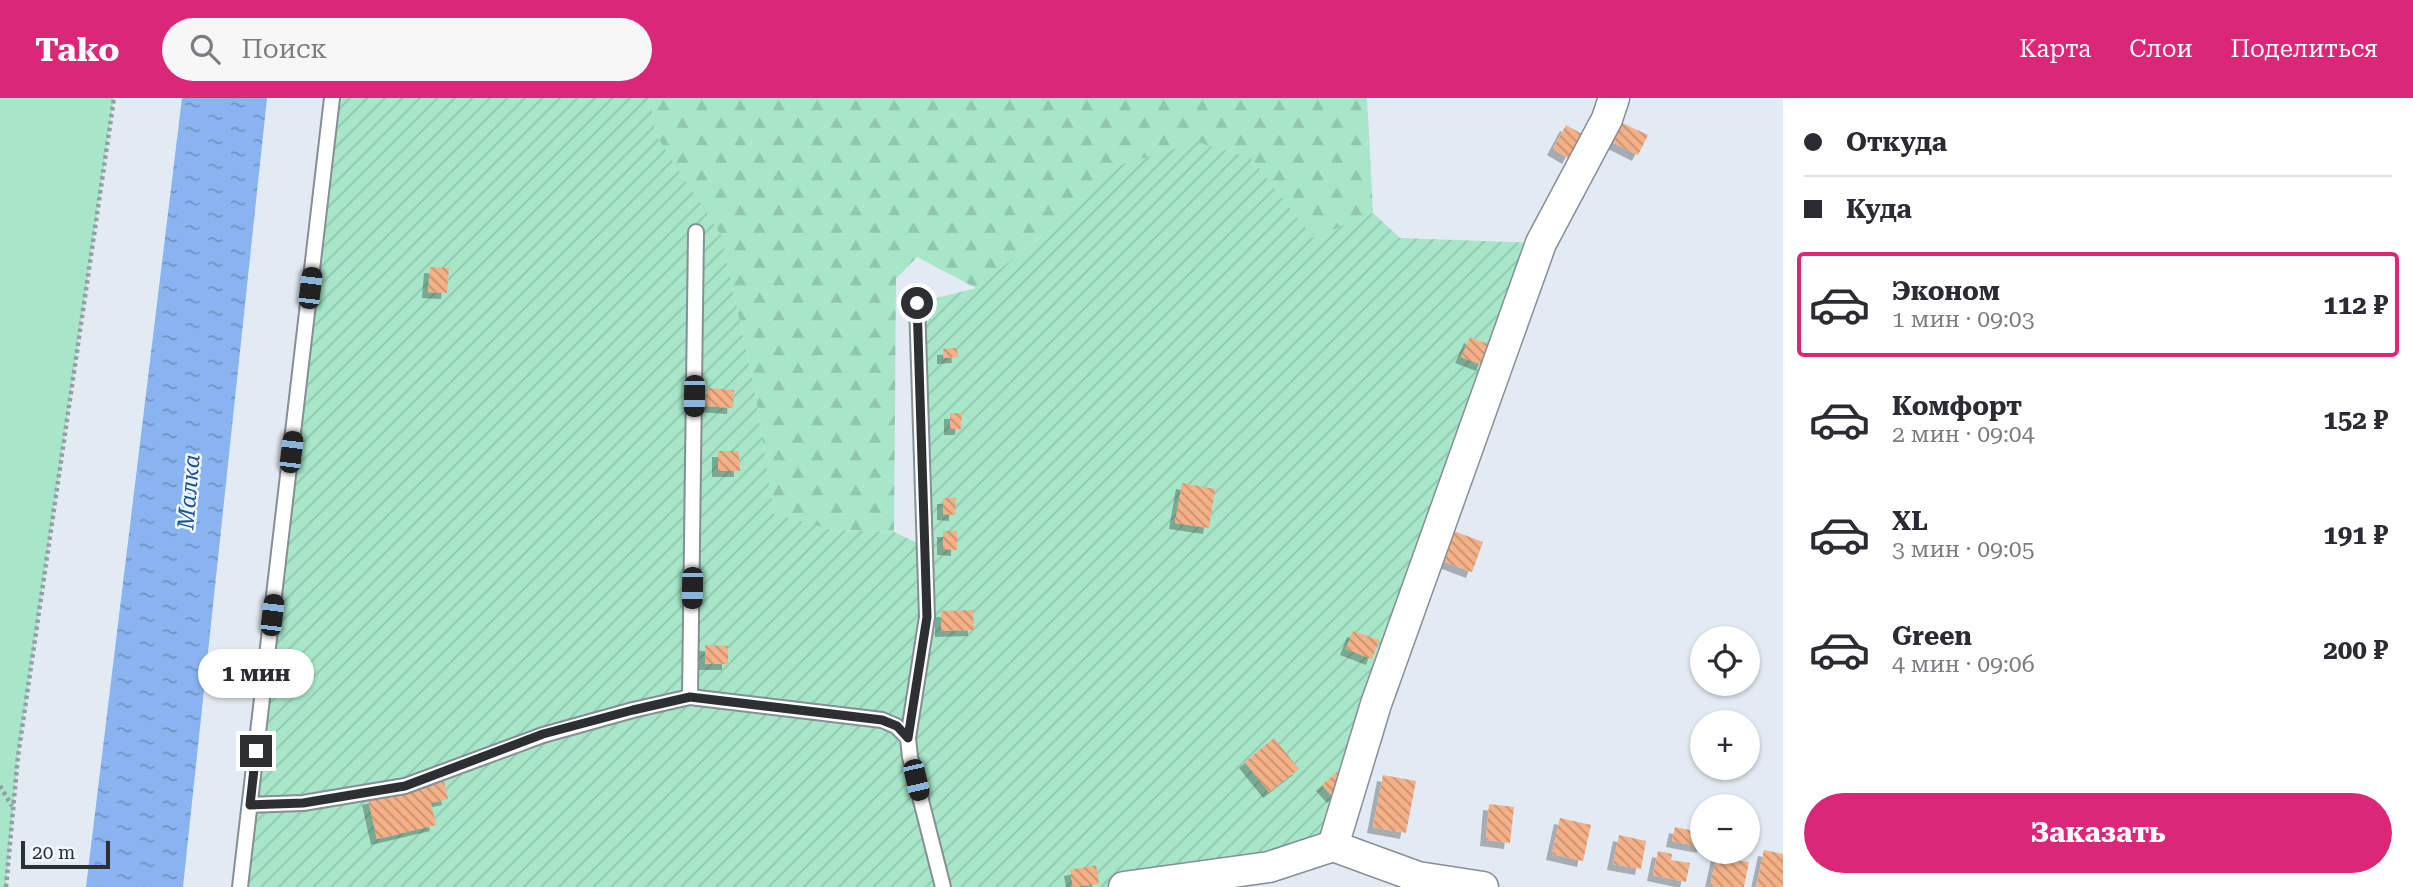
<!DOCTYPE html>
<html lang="ru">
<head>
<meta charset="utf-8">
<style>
	:root { --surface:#fff; --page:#f7f7f7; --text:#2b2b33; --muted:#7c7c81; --line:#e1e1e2; --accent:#db2777 }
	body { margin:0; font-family:"Roboto Serif",serif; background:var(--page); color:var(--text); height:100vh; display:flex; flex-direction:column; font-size:26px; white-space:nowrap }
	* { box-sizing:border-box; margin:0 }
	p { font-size:23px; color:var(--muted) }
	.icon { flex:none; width:38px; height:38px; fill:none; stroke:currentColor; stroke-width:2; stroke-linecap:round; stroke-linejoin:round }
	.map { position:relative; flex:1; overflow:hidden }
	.panel { display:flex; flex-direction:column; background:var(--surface); width:630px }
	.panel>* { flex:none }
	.banner { display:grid; align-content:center; height:154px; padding:0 21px; background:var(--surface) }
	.controls { position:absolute; left:1690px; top:528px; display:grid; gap:14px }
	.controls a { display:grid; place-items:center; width:70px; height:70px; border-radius:50%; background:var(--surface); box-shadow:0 2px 5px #0004; font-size:35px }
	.scale { position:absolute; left:21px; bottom:18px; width:89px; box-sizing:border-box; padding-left:7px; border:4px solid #2d3033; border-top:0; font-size:19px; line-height:24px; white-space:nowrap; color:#2d3033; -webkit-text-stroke:5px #f0f8ff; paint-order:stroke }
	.end { position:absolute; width:32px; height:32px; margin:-16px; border:9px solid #2d3033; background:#fff; box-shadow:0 0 0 4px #fff }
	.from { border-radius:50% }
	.bubble { position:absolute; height:49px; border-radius:24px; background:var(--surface); box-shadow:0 2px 5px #0004; font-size:23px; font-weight:700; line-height:49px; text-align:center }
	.car { position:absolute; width:21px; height:42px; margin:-21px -10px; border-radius:9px; box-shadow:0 0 5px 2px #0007; background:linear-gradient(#222 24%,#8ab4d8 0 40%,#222 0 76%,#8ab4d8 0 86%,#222 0) }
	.banner b { display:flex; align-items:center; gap:24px; height:66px; font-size:26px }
	.banner b+b { border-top:2px solid var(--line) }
	.banner i { width:18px; height:18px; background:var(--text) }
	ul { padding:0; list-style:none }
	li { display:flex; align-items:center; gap:21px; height:105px; margin:0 14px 10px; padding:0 7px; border:4px solid transparent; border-radius:7px }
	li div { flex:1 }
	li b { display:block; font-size:26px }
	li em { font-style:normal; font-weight:700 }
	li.selected { border-color:var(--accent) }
	li>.icon { width:63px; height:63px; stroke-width:1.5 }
	.cta { display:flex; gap:14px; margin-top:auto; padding:14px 21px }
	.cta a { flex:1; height:80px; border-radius:42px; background:var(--accent); color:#fff; font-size:28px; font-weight:700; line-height:80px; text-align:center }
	header { display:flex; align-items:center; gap:42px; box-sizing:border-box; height:98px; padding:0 35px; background:var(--accent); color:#fff }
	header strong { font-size:33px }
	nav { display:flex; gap:38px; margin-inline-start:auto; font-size:24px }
	.search { width:490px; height:63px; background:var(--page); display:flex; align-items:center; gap:18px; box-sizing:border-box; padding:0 24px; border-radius:38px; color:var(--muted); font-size:26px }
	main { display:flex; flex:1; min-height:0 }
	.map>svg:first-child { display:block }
</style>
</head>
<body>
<header>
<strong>Tako</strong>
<div class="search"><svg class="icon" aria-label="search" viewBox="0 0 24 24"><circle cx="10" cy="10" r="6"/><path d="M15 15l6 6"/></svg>Поиск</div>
<nav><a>Карта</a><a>Слои</a><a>Поделиться</a></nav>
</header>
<main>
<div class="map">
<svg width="1783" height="789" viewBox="0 0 1783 789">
	<defs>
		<pattern id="forest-firs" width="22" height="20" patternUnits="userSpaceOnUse" patternTransform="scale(1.75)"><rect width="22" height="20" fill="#a7e6c8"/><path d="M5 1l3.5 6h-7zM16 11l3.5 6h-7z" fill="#90c6ac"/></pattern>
		<pattern id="garden-furrows" width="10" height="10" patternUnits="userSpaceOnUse" patternTransform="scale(1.75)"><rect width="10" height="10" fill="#a7e6c8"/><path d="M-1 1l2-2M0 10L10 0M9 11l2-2" fill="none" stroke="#90c6ac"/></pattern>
		<pattern id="water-ripples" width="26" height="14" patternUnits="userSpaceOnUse" patternTransform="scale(1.75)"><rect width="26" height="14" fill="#89b4f0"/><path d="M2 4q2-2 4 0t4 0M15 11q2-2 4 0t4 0" fill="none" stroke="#7093c3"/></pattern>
		<pattern id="building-back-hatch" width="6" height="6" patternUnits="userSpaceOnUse" patternTransform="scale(1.75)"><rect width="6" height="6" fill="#f4b086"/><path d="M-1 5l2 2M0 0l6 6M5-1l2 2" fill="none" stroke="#c6906e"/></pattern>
		<filter id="shadow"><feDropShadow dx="-6" dy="6" stdDeviation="0" flood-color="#0004"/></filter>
	</defs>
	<rect width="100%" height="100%" fill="#e2ebf3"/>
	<polygon fill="#a7e6c8" points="0,0 114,0 18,658 6,789 0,789"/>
	<polygon fill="url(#forest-firs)" points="651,0 1367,0 1373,115 1313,141 1251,60 1041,138 976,190 917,159 896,181 894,434 833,432 774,417 754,289 721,138 655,36"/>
	<polygon fill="url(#garden-furrows)" points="332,0 651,0 655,36 721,137 754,289 774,416 833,432 894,434 924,448 917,205 976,190 1041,138 1113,69 1197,44 1251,60 1313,140 1373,115 1400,140 1541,145 1333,748 1145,789 240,789"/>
	<polygon fill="url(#water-ripples)" points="182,0 267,0 183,789 86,789"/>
	<g fill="url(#building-back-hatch)" filter="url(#shadow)">
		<polygon points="1620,24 1648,37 1638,57 1610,43"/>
		<polygon points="1566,27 1582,36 1568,60 1553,51"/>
		<polygon points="430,169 449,170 447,195 428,194"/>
		<polygon points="1470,239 1490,247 1482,267 1461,259"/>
		<polygon points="957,250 958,259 943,260 943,251"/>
		<polygon points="707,290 734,292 733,310 705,308"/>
		<polygon points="950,315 962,315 961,331 950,331"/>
		<polygon points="718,353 739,353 740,373 718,373"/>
		<polygon points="1182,385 1215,391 1209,430 1175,425"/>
		<polygon points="943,400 956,400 955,417 943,416"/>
		<polygon points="1451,432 1483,444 1472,474 1440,462"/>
		<polygon points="943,433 957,433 957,452 943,451"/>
		<polygon points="973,512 974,532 941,533 941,513"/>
		<polygon points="1353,533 1379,542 1372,561 1346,551"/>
		<polygon points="705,547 728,548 728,566 705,566"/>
		<polygon points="1274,640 1299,671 1269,694 1245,664"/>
		<polygon points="1337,674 1347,686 1333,699 1322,687"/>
		<polygon points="1383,677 1416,683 1406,735 1373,729"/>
		<polygon points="444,683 448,701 431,705 436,727 377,741 368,701"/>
		<polygon points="1489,706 1514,709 1510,745 1486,742"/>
		<polygon points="1560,720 1591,727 1583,763 1552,756"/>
		<polygon points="1675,729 1703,735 1703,749 1672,743"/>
		<polygon points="1619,737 1646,743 1641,771 1613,766"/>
		<polygon points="1764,752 1783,756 1783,789 1756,789"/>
		<polygon points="1658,753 1672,756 1671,762 1690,765 1686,784 1653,777"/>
		<polygon points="1723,754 1742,754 1740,763 1749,764 1744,789 1710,788 1717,756 1722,757"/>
		<polygon points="1096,767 1099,786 1073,789 1070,772"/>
	</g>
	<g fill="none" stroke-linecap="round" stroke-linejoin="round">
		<defs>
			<g id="service">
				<polyline points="690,599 696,134"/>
				<polyline points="908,640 927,519 917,205"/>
				<polyline points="250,707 303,705 405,688 543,637 633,612 690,599 882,622 896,628 908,640 910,659 943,789"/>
				<polyline points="240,789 332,0"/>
			</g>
			<g id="minor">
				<polyline points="1124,789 1269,769 1333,748"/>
				<polyline points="1483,789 1418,779 1333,748 1376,606 1541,145 1607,21 1614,0"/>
			</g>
		</defs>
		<use href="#service" stroke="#868e96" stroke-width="18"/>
		<use href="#minor" stroke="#868e96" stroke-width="33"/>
		<g stroke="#979ea3" stroke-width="4.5" stroke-dasharray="3.5 3.5" stroke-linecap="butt">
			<polyline points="0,688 12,708"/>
			<polyline points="6,789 18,658 114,0"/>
		</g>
		<use href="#service" stroke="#fff" stroke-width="14"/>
		<use href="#minor" stroke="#fff" stroke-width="30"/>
	</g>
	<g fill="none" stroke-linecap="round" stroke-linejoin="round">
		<polyline stroke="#2d3033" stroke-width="9" points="256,653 250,707 303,705 405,688 543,636 633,612 690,599 882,622 897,628 908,640 927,519 917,205"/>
	</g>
	<g text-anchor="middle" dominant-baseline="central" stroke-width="5" stroke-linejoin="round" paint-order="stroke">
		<g font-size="23" font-style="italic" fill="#1a5096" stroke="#f0f8ff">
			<text transform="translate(189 394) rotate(-85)">Малка</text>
		</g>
	</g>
</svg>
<div class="controls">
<a><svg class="icon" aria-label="locate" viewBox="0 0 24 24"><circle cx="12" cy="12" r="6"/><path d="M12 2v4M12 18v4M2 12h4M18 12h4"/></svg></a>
<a>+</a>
<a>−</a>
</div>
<div class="scale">20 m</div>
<i class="end from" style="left:917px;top:205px"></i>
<i class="end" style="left:256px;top:653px"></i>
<div class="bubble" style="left:198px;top:551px;width:116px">1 мин</div>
<i class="car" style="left:310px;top:190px;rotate:7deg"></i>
<i class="car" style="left:694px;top:298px;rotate:181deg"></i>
<i class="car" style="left:291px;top:354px;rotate:7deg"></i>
<i class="car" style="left:692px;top:490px;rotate:181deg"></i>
<i class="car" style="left:272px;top:517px;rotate:7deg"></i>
<i class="car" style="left:916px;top:682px;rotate:167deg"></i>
</div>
<section class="panel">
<div class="banner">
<b><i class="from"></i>Откуда</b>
<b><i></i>Куда</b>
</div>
<ul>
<li class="selected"><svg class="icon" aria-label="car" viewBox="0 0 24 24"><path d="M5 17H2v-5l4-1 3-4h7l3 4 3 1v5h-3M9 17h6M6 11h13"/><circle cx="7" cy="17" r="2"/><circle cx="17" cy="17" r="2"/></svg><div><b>Эконом</b><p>1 мин · 09:03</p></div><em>112 ₽</em></li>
<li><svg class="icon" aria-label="car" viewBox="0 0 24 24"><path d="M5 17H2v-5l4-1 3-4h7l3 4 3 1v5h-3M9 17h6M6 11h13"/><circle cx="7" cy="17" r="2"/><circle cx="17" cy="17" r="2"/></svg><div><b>Комфорт</b><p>2 мин · 09:04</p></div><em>152 ₽</em></li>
<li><svg class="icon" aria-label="car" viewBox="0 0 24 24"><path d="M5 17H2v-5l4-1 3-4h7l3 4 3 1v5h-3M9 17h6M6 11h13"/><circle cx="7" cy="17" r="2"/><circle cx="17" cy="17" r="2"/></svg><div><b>XL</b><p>3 мин · 09:05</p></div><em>191 ₽</em></li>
<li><svg class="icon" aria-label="car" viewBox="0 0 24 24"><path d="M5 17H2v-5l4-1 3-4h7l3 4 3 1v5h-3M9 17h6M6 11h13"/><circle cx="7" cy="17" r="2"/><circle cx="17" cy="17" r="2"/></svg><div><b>Green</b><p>4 мин · 09:06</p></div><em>200 ₽</em></li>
</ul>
<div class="cta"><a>Заказать</a></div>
</section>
</main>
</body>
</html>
